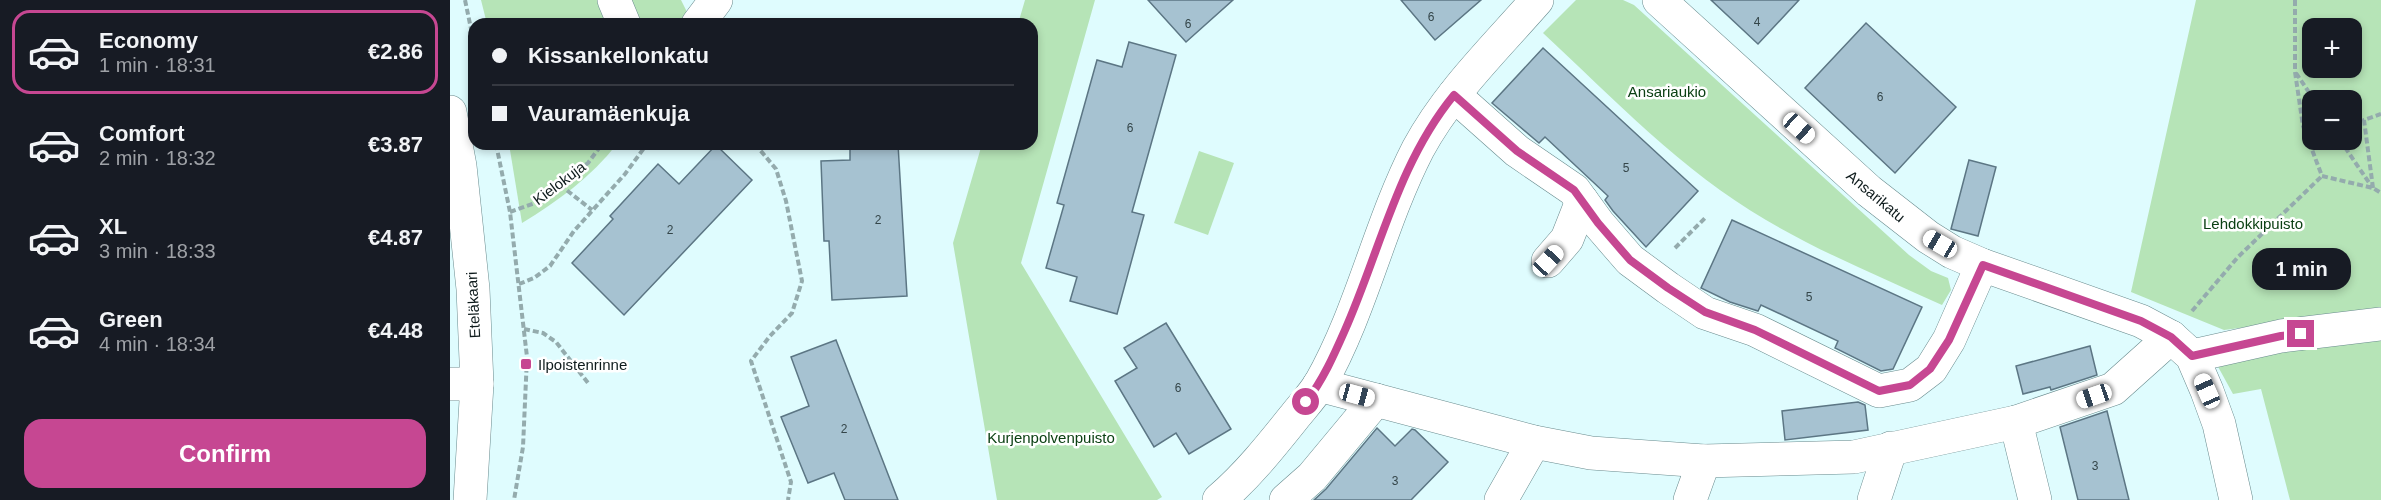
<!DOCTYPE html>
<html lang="en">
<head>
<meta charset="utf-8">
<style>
	:root { --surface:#171b24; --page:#20242c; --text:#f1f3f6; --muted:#9ea1a6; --line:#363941; --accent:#c64792 }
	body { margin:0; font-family:Helvetica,sans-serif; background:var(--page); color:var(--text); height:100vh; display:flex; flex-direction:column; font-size:22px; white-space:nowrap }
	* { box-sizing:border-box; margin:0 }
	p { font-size:20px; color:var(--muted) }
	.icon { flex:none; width:33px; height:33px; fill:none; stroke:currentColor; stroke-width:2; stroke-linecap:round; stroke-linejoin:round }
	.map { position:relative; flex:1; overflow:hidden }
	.side { display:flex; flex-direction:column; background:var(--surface); width:450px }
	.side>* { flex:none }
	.guide { position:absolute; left:18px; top:18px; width:570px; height:132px; border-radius:18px; box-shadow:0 3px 9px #0003; display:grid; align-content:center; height:132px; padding:0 24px; background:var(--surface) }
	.fabs { position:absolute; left:1852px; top:18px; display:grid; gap:12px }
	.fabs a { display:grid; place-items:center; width:60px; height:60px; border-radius:12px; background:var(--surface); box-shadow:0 3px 9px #0003; font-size:30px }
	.end { position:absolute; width:27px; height:27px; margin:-14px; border:8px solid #c64792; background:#fff; box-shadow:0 0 0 3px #fff }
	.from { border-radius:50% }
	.bubble { position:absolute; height:42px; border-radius:18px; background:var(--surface); box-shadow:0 3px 9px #0003; font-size:20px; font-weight:700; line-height:42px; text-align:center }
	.car { position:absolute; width:18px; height:36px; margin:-18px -9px; border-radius:8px; box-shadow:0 0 4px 2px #0007; background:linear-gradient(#fff 24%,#345 0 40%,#fff 0 76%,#345 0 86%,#fff 0) }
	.guide b { display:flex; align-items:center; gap:21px; height:57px; font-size:22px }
	.guide b+b { border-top:2px solid var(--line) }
	.guide i { width:15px; height:15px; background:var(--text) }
	ul { padding:10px 0 0; list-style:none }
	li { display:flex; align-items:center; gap:18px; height:84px; margin:0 12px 9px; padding:0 12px; border:3px solid transparent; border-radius:18px }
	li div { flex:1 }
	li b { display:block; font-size:22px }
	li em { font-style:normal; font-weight:700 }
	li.active { border-color:var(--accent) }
	li>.icon { width:54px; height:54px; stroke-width:1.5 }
	.action { display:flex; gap:12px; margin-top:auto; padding:12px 24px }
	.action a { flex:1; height:69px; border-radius:18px; background:var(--accent); color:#fff; font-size:24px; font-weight:700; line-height:69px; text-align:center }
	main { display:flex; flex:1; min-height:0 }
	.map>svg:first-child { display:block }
</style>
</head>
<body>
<main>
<section class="side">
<ul>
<li class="active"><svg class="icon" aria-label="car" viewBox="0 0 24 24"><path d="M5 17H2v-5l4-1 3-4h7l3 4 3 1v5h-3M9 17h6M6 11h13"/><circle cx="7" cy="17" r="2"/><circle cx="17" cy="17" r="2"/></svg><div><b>Economy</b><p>1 min · 18:31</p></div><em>€2.86</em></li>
<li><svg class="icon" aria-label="car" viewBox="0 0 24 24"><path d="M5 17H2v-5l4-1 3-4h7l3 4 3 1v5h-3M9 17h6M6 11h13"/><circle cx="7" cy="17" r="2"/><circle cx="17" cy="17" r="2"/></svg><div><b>Comfort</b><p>2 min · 18:32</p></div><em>€3.87</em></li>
<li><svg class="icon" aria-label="car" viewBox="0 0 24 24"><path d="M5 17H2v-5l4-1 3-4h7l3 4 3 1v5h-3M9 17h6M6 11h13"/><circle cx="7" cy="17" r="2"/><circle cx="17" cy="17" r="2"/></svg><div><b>XL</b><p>3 min · 18:33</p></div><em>€4.87</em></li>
<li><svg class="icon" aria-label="car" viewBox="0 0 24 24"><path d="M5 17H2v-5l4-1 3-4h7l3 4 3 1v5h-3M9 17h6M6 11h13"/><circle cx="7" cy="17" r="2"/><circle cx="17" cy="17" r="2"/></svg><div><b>Green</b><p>4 min · 18:34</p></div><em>€4.48</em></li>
</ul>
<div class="action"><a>Confirm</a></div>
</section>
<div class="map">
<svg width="1931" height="500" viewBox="0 0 1931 500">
	<rect width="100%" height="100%" fill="#dffcfe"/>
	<g fill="#b6e4b7" fill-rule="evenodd">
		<polygon points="31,0 231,0 237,12 228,24 37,24"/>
		<polygon points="575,0 645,0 571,263 712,497 707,500 547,500 503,243 532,144 582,144 582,24 568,24"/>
		<path d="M1126 0H1173L1184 5 1459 255 1481 271 1498 278 1501 290 1492 305C1433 278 1372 253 1316 220 1232 171 1164 99 1093 33Z"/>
		<path d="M1746 0H1931V310L1774 330 1681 292ZM1863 28H1902V68H1863ZM1863 100H1902V140H1863Z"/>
		<path d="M59 144H167C141 177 108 201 72 223Z"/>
		<polygon points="749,151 784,163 758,235 724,223"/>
		<polygon points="1931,337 1931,500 1840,500 1811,389 1783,394 1766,363 1796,353"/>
	</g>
	<g fill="#a6c2d1" stroke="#5c7684" stroke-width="1.5">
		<polygon points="698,0 783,0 736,42"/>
		<polygon points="951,0 1031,0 985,40"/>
		<polygon points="1261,0 1349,0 1308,44"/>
		<polygon points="1416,23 1506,107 1445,173 1355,88"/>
		<polygon points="679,42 726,55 682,212 694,215 667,314 620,301 627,277 596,268 614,205 607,203 647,60 672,67"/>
		<polygon points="1093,48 1248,191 1196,247 1163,211 1155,200 1158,196 1095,137 1089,143 1042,103"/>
		<polygon points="400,144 448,144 457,296 382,300 379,241 374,241 371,161 400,160"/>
		<polygon points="266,145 302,180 174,315 122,263 163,219 160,216 208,164 229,184"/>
		<polygon points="1519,160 1546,167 1528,236 1501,229"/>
		<polygon points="1282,220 1472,307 1443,369 1431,371 1385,348 1388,341 1311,305 1308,311 1280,302 1251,288"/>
		<polygon points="716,323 781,429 739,454 726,433 704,447 665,381 687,368 674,348"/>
		<polygon points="386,340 448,500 395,500 384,473 358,483 331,417 359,406 341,357"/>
		<polygon points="1640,346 1647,375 1601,390 1600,387 1573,394 1566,366"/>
		<polygon points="1408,402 1415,405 1418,430 1335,440 1332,411"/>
		<polygon points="1657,411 1679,500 1628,500 1610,427"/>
		<polygon points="927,428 945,446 962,429 965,430 998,462 961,500 864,500 876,489"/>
	</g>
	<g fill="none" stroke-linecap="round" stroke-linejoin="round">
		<defs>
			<g id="minor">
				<polyline points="164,0 174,24"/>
				<polyline points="1209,0 1419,191 1478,237 1502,252 1532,265 1691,321 1721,337 1742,356 1757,391 1769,424 1786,500"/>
				<polyline points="248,24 266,0"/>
				<polyline points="1004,95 1067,151 1124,190 1148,223 1180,260 1218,288 1255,313 1305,330 1429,391 1460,385 1481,369 1499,340 1532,265"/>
				<polyline points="1098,261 1117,239 1132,201"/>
				<polyline points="1742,356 1831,336 1931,324"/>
				<polyline points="0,384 27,384"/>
				<polyline points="869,385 1084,442 1141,453 1254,461 1404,457 1566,422 1663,389 1721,337"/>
				<polyline points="1566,422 1585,500"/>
				<path d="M769 500C798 475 821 446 845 416 853 406 863 395 870 384 912 310 929 225 968 149 998 93 1046 47 1087 0"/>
				<polyline points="836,500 862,477 926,400"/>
				<polyline points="1051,500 1084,442"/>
				<polyline points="1240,500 1254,461"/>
				<polyline points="1424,500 1441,448"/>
			</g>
			<polyline id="major" points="0,112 10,166 23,289 27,384 20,500"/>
		</defs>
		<use href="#minor" stroke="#698b8e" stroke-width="34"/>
		<use href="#major" stroke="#698b8e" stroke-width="34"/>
		<g stroke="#94abad" stroke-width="4" stroke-dasharray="6 3" stroke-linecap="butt">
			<polyline points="15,0 24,43"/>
			<polyline points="1845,0 1845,72 1853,126 1872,176"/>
			<polyline points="1846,73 1864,100"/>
			<polyline points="1890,140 1922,187"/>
			<polyline points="46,144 60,212 77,357 73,447 64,500"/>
			<polyline points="305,144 326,169 336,201 352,281 342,313 320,336 301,361 341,482 338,500"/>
			<polyline points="1872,176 1923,188 1931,193"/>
			<polyline points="110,185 142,210"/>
			<polyline points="1923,188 1914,120 1931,114"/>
			<polyline points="60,212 88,202 138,163 152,144"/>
			<polyline points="1225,248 1255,218"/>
			<polyline points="69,284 84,278 100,266 124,231 175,174 197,144"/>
			<polyline points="1742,311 1788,257 1872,176"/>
			<polyline points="74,329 93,333 106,342 138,383"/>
		</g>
		<use href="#minor" stroke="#fff" stroke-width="33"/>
		<use href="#major" stroke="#fff" stroke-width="33"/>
	</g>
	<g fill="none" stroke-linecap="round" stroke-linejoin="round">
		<path stroke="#c64792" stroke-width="8" d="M856 402C873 380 884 355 895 330 930 251 948 163 1004 95L1067 151 1124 190 1148 223 1180 260 1218 288 1255 312 1305 330 1429 391 1460 385 1480 369 1499 340 1533 265 1691 321 1721 337 1742 356 1831 336 1851 334"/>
	</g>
	<rect fill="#c64792" stroke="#fff" stroke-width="2" x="70" y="358" width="12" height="12" rx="3"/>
	<g text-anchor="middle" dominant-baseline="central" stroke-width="5" stroke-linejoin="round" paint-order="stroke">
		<g font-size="12" fill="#344549">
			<text x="981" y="17">6</text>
			<text x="1307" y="22">4</text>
			<text x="738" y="24">6</text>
			<text x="1430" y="97">6</text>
			<text x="680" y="128">6</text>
			<text x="1176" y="168">5</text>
			<text x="428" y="220">2</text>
			<text x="220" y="230">2</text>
			<text x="1359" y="297">5</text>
			<text x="728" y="388">6</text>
			<text x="394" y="429">2</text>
			<text x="1645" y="466">3</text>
			<text x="945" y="481">3</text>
		</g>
		<g font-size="15" fill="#0b4013" stroke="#fff">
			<text x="1217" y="91">Ansariaukio</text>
			<text x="1803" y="223">Lehdokkipuisto</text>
			<text x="601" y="437">Kurjenpolvenpuisto</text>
		</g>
		<g font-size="15" fill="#0e1b1c" stroke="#fff">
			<text transform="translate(109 183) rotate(-37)">Kielokuja</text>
			<text transform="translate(1426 196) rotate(40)">Ansarikatu</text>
			<text transform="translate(23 305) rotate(-93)">Eteläkaari</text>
		</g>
		<g font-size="15" fill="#0e1b1c" stroke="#fff" text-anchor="start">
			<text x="88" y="364">Ilpoistenrinne</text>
		</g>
	</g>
</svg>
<div class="fabs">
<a>+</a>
<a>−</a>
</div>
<i class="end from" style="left:856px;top:402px"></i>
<i class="end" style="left:1851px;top:334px"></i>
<div class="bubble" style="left:1802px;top:248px;width:99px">1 min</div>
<i class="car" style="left:1349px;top:128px;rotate:132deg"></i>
<i class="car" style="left:1490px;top:244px;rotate:300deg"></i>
<i class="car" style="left:1098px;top:261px;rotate:43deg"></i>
<i class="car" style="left:1757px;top:391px;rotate:336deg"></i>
<i class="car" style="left:907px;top:395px;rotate:105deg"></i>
<i class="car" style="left:1644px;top:396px;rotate:251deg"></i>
<div class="guide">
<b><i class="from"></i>Kissankellonkatu</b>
<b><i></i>Vauramäenkuja</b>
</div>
</div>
</main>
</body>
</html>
